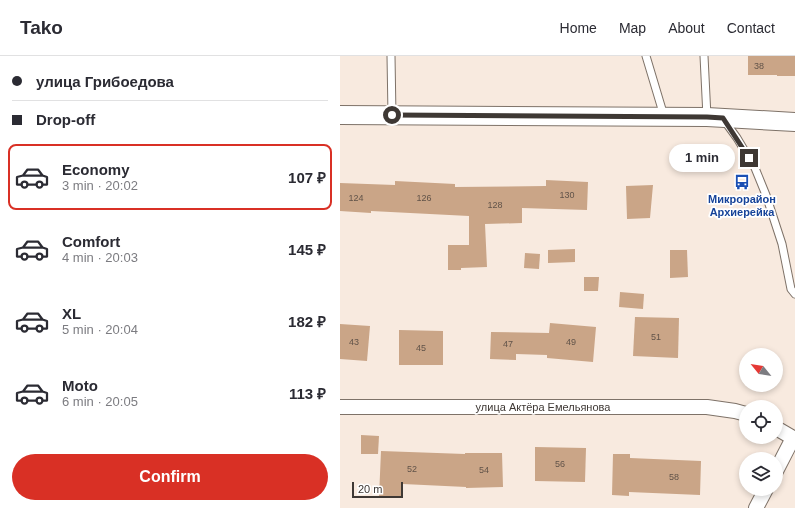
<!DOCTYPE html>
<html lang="en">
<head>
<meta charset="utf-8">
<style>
	:root { --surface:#fff; --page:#f2f2f3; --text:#2b2b33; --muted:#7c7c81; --line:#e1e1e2; --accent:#d93025 }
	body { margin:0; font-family:Arial,sans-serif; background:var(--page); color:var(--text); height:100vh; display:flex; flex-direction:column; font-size:15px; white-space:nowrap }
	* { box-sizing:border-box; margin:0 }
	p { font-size:13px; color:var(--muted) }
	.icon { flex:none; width:22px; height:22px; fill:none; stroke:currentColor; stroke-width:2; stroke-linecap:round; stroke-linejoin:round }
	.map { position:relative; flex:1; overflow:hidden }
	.details { display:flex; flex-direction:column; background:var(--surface); width:340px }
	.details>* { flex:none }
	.guide { display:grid; align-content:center; height:88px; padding:0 12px; background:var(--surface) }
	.needle { width:26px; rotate:300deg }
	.controls { position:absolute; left:399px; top:292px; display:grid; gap:8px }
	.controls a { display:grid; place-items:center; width:44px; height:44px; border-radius:50%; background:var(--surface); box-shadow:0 2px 6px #0003; font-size:20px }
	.scale { position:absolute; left:12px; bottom:10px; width:51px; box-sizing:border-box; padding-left:4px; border:2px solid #3e3834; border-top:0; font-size:11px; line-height:14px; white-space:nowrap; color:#3e3834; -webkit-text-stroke:3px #fff; paint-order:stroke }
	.end { position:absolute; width:18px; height:18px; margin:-9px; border:5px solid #3e3834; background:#fff; box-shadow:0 0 0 2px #fff }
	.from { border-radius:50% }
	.bubble { position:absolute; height:28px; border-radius:14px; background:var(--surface); box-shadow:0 2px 6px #0003; font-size:13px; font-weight:800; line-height:28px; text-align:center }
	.guide b { display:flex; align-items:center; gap:14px; height:38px; font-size:15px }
	.guide b+b { border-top:1px solid var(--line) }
	.guide i { width:10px; height:10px; background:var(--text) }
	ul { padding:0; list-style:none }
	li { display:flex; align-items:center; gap:12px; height:66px; margin:0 8px 6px; padding:0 4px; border:2px solid transparent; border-radius:8px }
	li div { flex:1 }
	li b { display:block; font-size:15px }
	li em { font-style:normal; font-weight:800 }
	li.selected { border-color:var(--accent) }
	li>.icon { width:36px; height:36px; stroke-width:1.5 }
	.action { display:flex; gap:8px; margin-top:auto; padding:8px 12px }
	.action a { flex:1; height:46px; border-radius:24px; background:var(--accent); color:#fff; font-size:16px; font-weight:800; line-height:46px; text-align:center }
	header { display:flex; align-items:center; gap:24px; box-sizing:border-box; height:56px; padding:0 20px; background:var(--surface); border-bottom:1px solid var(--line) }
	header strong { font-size:19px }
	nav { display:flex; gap:22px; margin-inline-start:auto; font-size:14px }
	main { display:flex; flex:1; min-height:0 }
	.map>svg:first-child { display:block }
</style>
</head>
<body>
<header>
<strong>Tako</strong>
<nav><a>Home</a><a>Map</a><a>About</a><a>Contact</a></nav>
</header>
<main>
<section class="details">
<div class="guide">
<b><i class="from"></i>улица Грибоедова</b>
<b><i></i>Drop-off</b>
</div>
<ul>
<li class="selected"><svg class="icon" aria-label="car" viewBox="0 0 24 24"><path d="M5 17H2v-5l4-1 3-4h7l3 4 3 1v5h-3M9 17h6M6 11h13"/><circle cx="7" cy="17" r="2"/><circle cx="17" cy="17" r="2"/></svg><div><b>Economy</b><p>3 min · 20:02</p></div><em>107 ₽</em></li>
<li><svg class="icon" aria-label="car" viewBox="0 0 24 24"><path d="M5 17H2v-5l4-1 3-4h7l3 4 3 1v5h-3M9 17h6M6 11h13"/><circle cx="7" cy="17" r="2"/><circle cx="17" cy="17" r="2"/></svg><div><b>Comfort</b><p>4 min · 20:03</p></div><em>145 ₽</em></li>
<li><svg class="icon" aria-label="car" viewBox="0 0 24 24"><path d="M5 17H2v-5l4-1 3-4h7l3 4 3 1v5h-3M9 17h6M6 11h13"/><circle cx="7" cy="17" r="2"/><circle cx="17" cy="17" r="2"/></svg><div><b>XL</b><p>5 min · 20:04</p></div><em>182 ₽</em></li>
<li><svg class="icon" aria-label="car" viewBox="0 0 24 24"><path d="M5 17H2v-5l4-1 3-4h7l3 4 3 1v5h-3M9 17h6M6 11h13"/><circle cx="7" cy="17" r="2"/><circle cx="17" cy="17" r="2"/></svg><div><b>Moto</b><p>6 min · 20:05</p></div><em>113 ₽</em></li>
</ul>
<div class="action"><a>Confirm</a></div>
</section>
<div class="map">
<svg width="455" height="452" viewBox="0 0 455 452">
	<rect width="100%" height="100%" fill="#f8eadf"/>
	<g fill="#caa587">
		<polygon points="408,0 455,0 455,20 437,20 437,19 408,19"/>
		<polygon points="206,124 248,126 247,154 182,152 182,167 145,168 147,211 121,212 121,214 108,214 108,189 129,189 129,160 31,155 31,157 0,155 0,127 55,129 55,125 115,128 115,131 206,130"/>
		<polygon points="313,129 310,162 287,163 286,130"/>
		<polygon points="235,193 235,206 208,207 208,194"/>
		<polygon points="330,194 347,194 348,221 330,222"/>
		<polygon points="185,197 200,198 199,213 184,212"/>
		<polygon points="244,221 259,221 258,235 244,235"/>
		<polygon points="280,236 304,238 303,253 279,251"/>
		<polygon points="295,261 339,262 338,302 293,300"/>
		<polygon points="210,267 256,271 253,306 207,302 207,299 176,298 176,304 150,303 151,276 209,277"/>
		<polygon points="0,268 30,270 27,305 0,303"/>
		<polygon points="59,274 103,275 103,309 59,309"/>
		<polygon points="21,379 39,380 38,398 21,398"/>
		<polygon points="195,391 246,392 245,426 195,425"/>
		<polygon points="41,395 125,398 125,397 162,397 163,431 126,432 126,431 63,428 62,442 39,441"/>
		<polygon points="273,398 290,398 290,402 361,405 360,439 289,436 289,440 272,439"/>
	</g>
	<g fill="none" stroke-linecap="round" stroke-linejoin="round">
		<defs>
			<g id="service">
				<polyline points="51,0 52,59"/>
				<polyline points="306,0 324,60"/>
				<polyline points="364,0 367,61"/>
				<polyline points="384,64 397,82 415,112 426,139 442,188 451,233 455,238"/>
			</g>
			<g id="minor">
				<polyline points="0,351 367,351 395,355 406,358"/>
				<polyline points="436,372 455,383"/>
				<polyline points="436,415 453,382"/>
				<polyline points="416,452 426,433"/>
			</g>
			<polyline id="tertiary" points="0,59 367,61 455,66"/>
		</defs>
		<use href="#service" stroke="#7e7268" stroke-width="9"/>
		<use href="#minor" stroke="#7e7268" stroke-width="16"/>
		<use href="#tertiary" stroke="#7e7268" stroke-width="20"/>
		<use href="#service" stroke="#fff" stroke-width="7"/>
		<use href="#minor" stroke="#fff" stroke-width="14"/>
		<use href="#tertiary" stroke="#fff" stroke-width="18"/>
	</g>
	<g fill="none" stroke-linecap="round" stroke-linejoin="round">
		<polyline stroke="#3e3834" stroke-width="5" points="52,59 367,61 383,62 409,102"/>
	</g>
	<defs>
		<symbol id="bus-bare" viewBox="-9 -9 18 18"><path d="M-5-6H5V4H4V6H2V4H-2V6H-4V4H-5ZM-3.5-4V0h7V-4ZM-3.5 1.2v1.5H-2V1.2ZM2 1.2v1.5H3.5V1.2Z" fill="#1a4fb4" stroke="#fff" stroke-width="2.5" paint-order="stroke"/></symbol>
	</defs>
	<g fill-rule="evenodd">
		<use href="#bus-bare" x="391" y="115" width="22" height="22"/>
	</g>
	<g text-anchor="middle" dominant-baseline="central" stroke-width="3.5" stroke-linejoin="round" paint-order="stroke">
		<g font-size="9" fill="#615349">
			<text x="419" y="10">38</text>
			<text x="227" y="139">130</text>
			<text x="16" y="142">124</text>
			<text x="84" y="142">126</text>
			<text x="155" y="149">128</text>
			<text x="316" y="281">51</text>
			<text x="14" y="286">43</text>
			<text x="231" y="286">49</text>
			<text x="168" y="288">47</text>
			<text x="81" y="292">45</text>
			<text x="220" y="408">56</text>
			<text x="72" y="413">52</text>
			<text x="144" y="414">54</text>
			<text x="334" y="421">58</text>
		</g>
		<g font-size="11" font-weight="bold" fill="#164399" stroke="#fff">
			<text x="402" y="143">Микрорайон<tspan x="402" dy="13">Архиерейка</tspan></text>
		</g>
		<g font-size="11" fill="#3e3834" stroke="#fff">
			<text x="203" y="351">улица Актёра Емельянова</text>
		</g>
	</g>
</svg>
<div class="controls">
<a><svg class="needle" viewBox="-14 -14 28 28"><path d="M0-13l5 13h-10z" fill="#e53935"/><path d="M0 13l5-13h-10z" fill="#7c7c81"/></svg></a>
<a><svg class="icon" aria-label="locate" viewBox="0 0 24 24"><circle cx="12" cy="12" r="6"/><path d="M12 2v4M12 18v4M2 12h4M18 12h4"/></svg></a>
<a><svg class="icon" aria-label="layers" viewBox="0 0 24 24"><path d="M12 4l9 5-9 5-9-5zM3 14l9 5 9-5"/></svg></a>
</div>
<div class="scale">20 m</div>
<i class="end from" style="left:52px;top:59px"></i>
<i class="end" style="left:409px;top:102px"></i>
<div class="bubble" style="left:329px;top:88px;width:66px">1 min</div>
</div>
</main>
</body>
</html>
